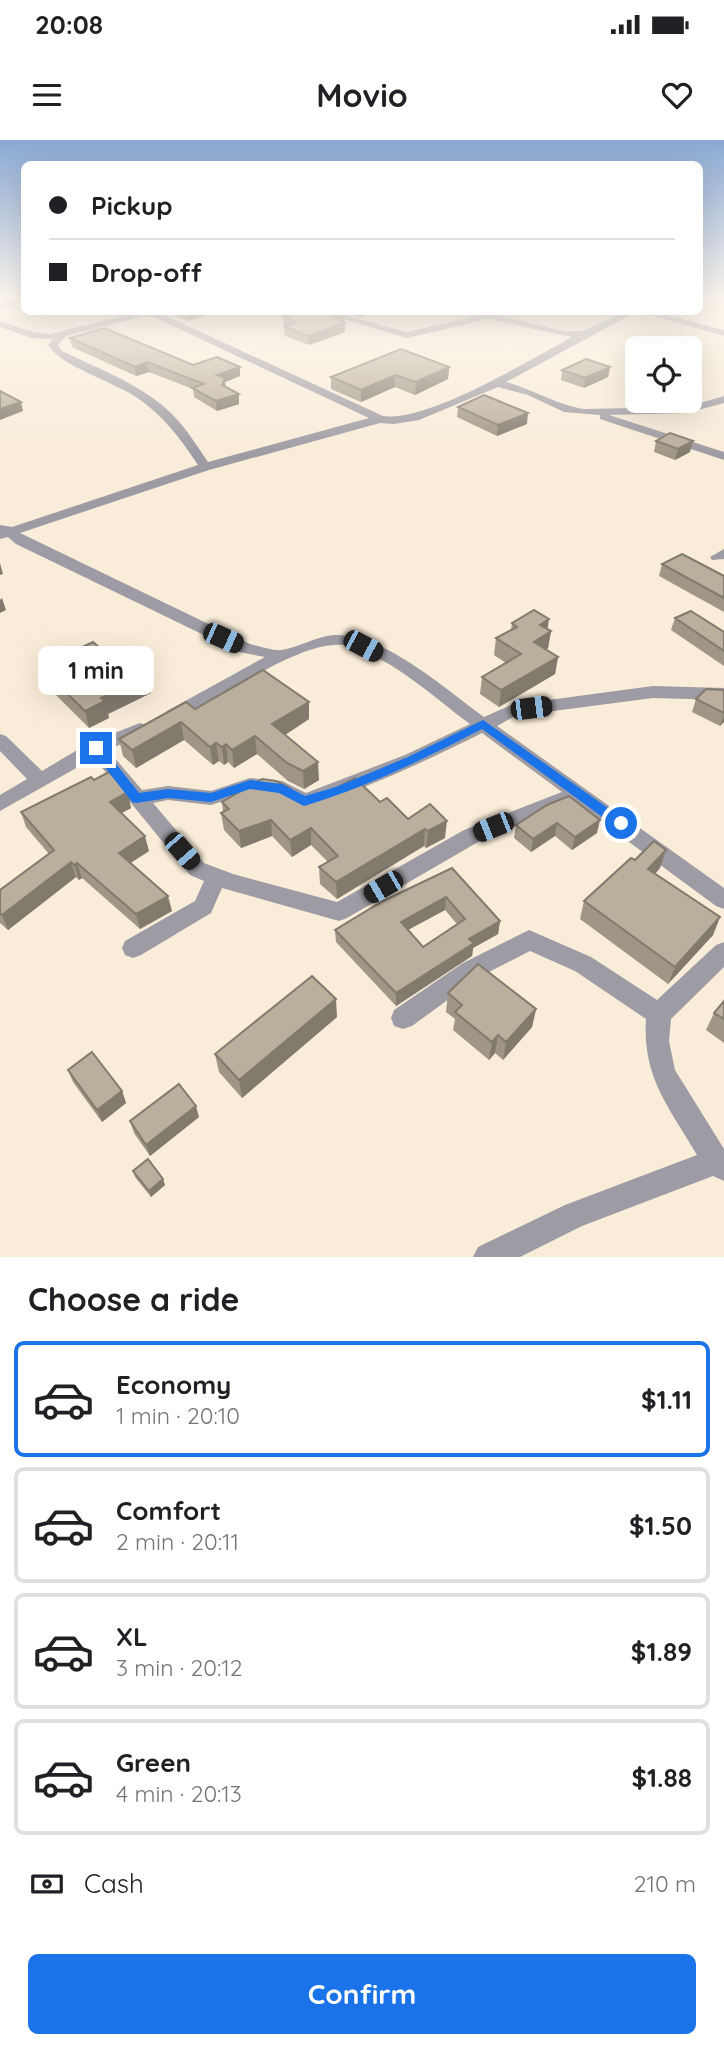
<!DOCTYPE html>
<html lang="en">
<head>
<meta charset="utf-8">
<style>
	:root { --surface:#fff; --page:#f6f6f6; --text:#202124; --muted:#757577; --line:#e0e0e0; --accent:#1a73e8 }
	body { margin:0; font-family:Quicksand,sans-serif; background:var(--page); color:var(--text); height:100vh; display:flex; flex-direction:column; font-size:26px; white-space:nowrap }
	* { box-sizing:border-box; margin:0 }
	p { font-size:23px; color:var(--muted) }
	.icon { flex:none; width:38px; height:38px; fill:none; stroke:currentColor; stroke-width:2; stroke-linecap:round; stroke-linejoin:round }
	.map { position:relative; height:1117px; overflow:hidden }
	.details { display:flex; flex-direction:column; background:var(--surface); flex:1 }
	.details>* { flex:none }
	.banner { position:absolute; left:21px; top:21px; width:682px; height:154px; border-radius:10px; box-shadow:0 7px 28px #0002; display:grid; align-content:center; height:154px; padding:0 28px; background:var(--surface) }
	.controls { position:absolute; left:625px; top:196px; display:grid; gap:14px }
	.controls a { display:grid; place-items:center; width:77px; height:77px; border-radius:10px; background:var(--surface); box-shadow:0 7px 28px #0002; font-size:35px }
	.end { position:absolute; width:32px; height:32px; margin:-16px; border:9px solid #1a73e8; background:#fff; box-shadow:0 0 0 4px #fff }
	.from { border-radius:50% }
	.bubble { position:absolute; height:49px; border-radius:10px; background:var(--surface); box-shadow:0 7px 28px #0002; font-size:23px; font-weight:700; line-height:49px; text-align:center }
	.car { position:absolute; width:21px; height:42px; margin:-21px -10px; border-radius:9px; box-shadow:0 0 5px 2px #0007; background:linear-gradient(#222 24%,#8ab4d8 0 40%,#222 0 76%,#8ab4d8 0 86%,#222 0) }
	.banner b { display:flex; align-items:center; gap:24px; height:66px; font-size:26px }
	.banner b+b { border-top:2px solid var(--line) }
	.banner i { width:18px; height:18px; background:var(--text) }
	ul { padding:0; list-style:none }
	li { display:flex; align-items:center; gap:21px; height:116px; margin:0 14px 10px; padding:0 14px; border:4px solid var(--line); border-radius:10px }
	li div { flex:1 }
	li b { display:block; font-size:26px }
	li em { font-style:normal; font-weight:700 }
	li.current { border-color:var(--accent) }
	li>.icon { width:63px; height:63px; stroke-width:1.5 }
	h2 { padding:0 28px; font-size:32px; line-height:84px }
	.pay { display:flex; align-items:center; gap:18px; height:77px; padding:0 28px; font-size:26px }
	.pay p { margin-inline-start:auto }
	.action { display:flex; gap:14px; margin-top:auto; padding:14px 28px }
	.action a { flex:1; height:80px; border-radius:10px; background:var(--accent); color:#fff; font-size:28px; font-weight:700; line-height:80px; text-align:center }
	.status { display:flex; justify-content:space-between; align-items:center; height:49px; padding:0 35px; background:var(--surface); direction:ltr }
	.status svg { height:19px; fill:currentColor }
	header { display:flex; justify-content:space-between; align-items:center; height:91px; padding:0 28px; background:var(--surface); font-size:32px; font-weight:700 }
	.map>svg:first-child { display:block }
</style>
</head>
<body>
<div class="status"><b>20:08</b><svg viewBox="0 0 49 12"><path d="M0 12V9h3v3zM5 12V6h3v6zM10 12V3h3v9zM15 12V0h3v12zM26 1h20v11H26zM47 4h2v5h-2z"/></svg></div>
<header><svg class="icon" aria-label="menu" viewBox="0 0 24 24"><path d="M4 6h16M4 12h16M4 18h16"/></svg>Movio<svg class="icon" aria-label="heart" viewBox="0 0 24 24"><path d="M12 20l-8-8c-3-5 5-10 8-4 3-6 11-1 8 4z"/></svg></header>
<div class="map">
<svg width="724" height="1117" viewBox="0 0 724 1117">
	<rect width="100%" height="100%" fill="#f9ecd9"/>
	<g fill="none" stroke-linecap="round" stroke-linejoin="round">
		<g fill="#9d9ba3" fill-rule="evenodd">
			<polygon points="16,159 24,159 24,162 0,169 0,163"/>
			<path d="M138 172 162 174 383 276C429 282 529 220 572 197L488 179 407 198 320 172H333L407 192 488 173 563 191H582L625 172H636L506 242C531 249 560 266 584 269L686 267 724 256V263L687 273 609 275 724 312V320L600 279V275L564 272 528 255 498 247 419 280 394 284 380 283 209 330 20 393 250 504C259 506 273 511 282 510 299 507 315 497 334 495 382 492 447 550 484 577L511 565 653 546 724 548V560L653 558 515 576 497 586 724 748V769L716 766 572 660 570 664 478 702 347 778 339 781 222 748 211 773 141 815 133 818 125 815 122 808 125 801 195 761 204 741 190 735 94 618 0 671V655L27 639 0 611V594L6 596 42 631 89 603 140 583 146 585 149 589 146 593 108 610 142 650 168 646 211 651 250 638 282 641 306 653 405 615 470 584C433 557 393 518 348 506 306 495 219 560 179 579H167L164 575 167 571 265 517 239 512 16 404 8 397 0 399V385L12 387 198 325C180 298 163 275 136 257 112 241 62 227 48 205L53 199 32 198 0 187V181L33 192 50 194ZM144 176 156 178 369 278 208 322C197 306 186 288 172 274 141 244 99 229 62 211L58 205 66 196ZM482 593 562 652 464 690 337 762 233 734 204 723 153 663 168 660 211 665 251 652 278 655 304 668C366 649 424 622 482 593Z"/>
			<polygon points="640,172 654,172 724,190 724,196"/>
			<polygon points="724,409 724,419 712,420 710,417"/>
			<path d="M529 790 591 817 657 860 716 805 724 802V827L671 879 669 901 675 930 724 1009V1041L713 1036 582 1086 520 1117H473L478 1107 565 1065 697 1015C669 967 642 937 646 879L575 831 530 811 479 837 412 886 403 889 394 886 391 878 394 870 463 823Z"/>
		</g>
	</g>
	<g fill="#a09686" fill-rule="evenodd">
		<polygon points="166,172 217,172 188,181"/>
		<polygon points="340,172 377,172 361,177"/>
		<polygon points="344,173 345,192 309,205 285,196 283,177"/>
		<polygon points="70,198 193,225 240,227 240,236 225,242 225,247 239,254 239,264 217,271 194,257 193,249 149,232 136,236 72,207"/>
		<polygon points="449,227 448,239 415,255 395,247 361,262 331,249 331,237"/>
		<polygon points="610,227 608,237 584,248 561,240 562,230"/>
		<polygon points="458,267 527,284 497,296 457,277"/>
		<polygon points="656,301 690,312 675,320 654,312"/>
		<polygon points="662,424 724,436 724,472 659,436"/>
		<polygon points="675,478 724,492 724,526 671,490"/>
		<polygon points="512,483 548,489 551,491 548,508 546,509 558,517 555,534 499,567 480,554 482,537 506,523 494,515 496,498 511,490"/>
		<polygon points="40,527 151,553 108,574 109,578 89,588 45,544"/>
		<polygon points="724,550 724,582 720,586 692,572 696,559"/>
		<polygon points="309,562 309,579 285,595 319,640 304,649 288,641 257,614 234,628 228,622 224,625 219,621 213,625 184,600 136,628 123,616 119,599 195,569"/>
		<polygon points="94,640 131,668 122,673 149,711 130,723 172,771 140,789 82,738 79,740 76,737 8,790 0,783 0,750 49,714 26,687 21,672"/>
		<polygon points="222,662 307,664 380,662 445,698 426,708 424,706 337,759 320,744 319,727 328,722 311,705 292,717 272,696 241,708 224,690 221,673 223,672"/>
		<polygon points="547,665 597,693 572,710 555,696 531,712 514,698 516,685"/>
		<polygon points="635,720 660,728 655,734 720,777 713,795 668,844 580,779 584,761"/>
		<path d="M452 728 500 781 498 794 473 808 472 816 396 866 336 802 335 790ZM445 770 457 784 423 807 408 790Z"/>
		<polygon points="448,853 536,869 532,887 503,920 495,913 489,920 453,890 455,879 446,872"/>
		<polygon points="724,861 724,903 706,890 714,873"/>
		<polygon points="337,877 242,958 219,932 215,914"/>
		<polygon points="68,930 122,951 126,963 102,982 73,942"/>
		<polygon points="199,977 150,1016 134,993 130,981"/>
		<polygon points="133,1031 165,1045 151,1057 135,1037"/>
	</g>
	<g fill="#827a6d">
		<polygon points="187,172 217,172 188,181"/>
		<polygon points="361,172 377,172 361,177"/>
		<polygon points="344,173 344,182 331,177"/>
		<polygon points="345,183 345,192 309,205 308,196"/>
		<polygon points="147,222 149,232 136,236 135,227"/>
		<polygon points="240,227 240,236 225,242 226,247 223,254 217,235"/>
		<polygon points="449,227 448,239 415,255 416,242"/>
		<polygon points="610,227 608,237 584,248 585,238"/>
		<polygon points="395,235 395,247 361,262 361,250"/>
		<polygon points="239,254 239,264 217,271 216,261"/>
		<polygon points="21,262 23,271 0,280 0,269"/>
		<polygon points="528,273 527,284 497,296 498,285"/>
		<polygon points="693,301 690,312 675,320 678,309"/>
		<polygon points="0,423 3,434 0,435"/>
		<polygon points="2,458 6,470 0,473 0,460"/>
		<polygon points="549,479 547,494 551,491 548,508 531,519 534,502 540,485"/>
		<polygon points="558,517 555,534 499,567 501,550"/>
		<polygon points="148,536 151,553 108,574 109,578 89,588 85,571 101,558"/>
		<polygon points="309,562 309,579 274,602 272,584"/>
		<polygon points="724,574 724,582 720,586"/>
		<polygon points="181,582 184,600 136,628 132,610"/>
		<polygon points="255,596 257,614 234,628 232,610"/>
		<polygon points="216,603 219,621 213,625 210,607"/>
		<polygon points="226,604 228,622 224,625 222,607"/>
		<polygon points="318,622 319,640 304,649 303,631"/>
		<polygon points="128,652 131,668 114,677 110,662"/>
		<polygon points="271,680 272,696 241,708 239,691"/>
		<polygon points="600,680 597,693 572,710 575,697"/>
		<polygon points="447,681 445,698 426,708 428,691"/>
		<polygon points="557,683 555,696 531,712 533,699"/>
		<polygon points="311,688 311,705 292,717 290,700"/>
		<polygon points="425,689 424,706 337,759 336,742"/>
		<polygon points="145,696 149,711 123,728 119,713"/>
		<polygon points="666,710 660,728 643,747 648,729"/>
		<polygon points="71,722 76,737 8,790 2,775"/>
		<polygon points="77,723 82,738 79,740 74,725"/>
		<polygon points="168,756 172,771 140,789 136,774"/>
		<polygon points="446,757 445,770 400,794 401,782"/>
		<polygon points="720,777 713,795 668,844 675,827"/>
		<polygon points="500,781 498,794 473,808 472,816 396,866 396,853 469,799"/>
		<polygon points="336,859 337,877 242,958 239,940"/>
		<polygon points="536,869 532,887 503,920 506,902"/>
		<polygon points="498,895 495,913 489,920 492,902"/>
		<polygon points="122,951 126,963 102,982 97,970"/>
		<polygon points="196,966 199,977 150,1016 146,1005"/>
		<polygon points="163,1039 165,1045 151,1057 149,1051"/>
	</g>
	<g fill="#baae9c" stroke="#827a6d" stroke-width="2" fill-rule="evenodd">
		<polygon points="300,172 339,172 344,173 331,177 345,183 308,196 285,187 297,183 283,177"/>
		<polygon points="104,188 193,225 217,217 240,227 217,235 225,238 222,245 239,254 216,261 192,248 204,244 147,222 135,227 70,198"/>
		<polygon points="401,209 449,227 416,242 395,235 361,250 331,237"/>
		<polygon points="586,219 610,227 585,238 562,230"/>
		<polygon points="0,251 21,262 0,269"/>
		<polygon points="484,255 528,273 498,285 458,267"/>
		<polygon points="670,293 693,301 678,309 656,301"/>
		<polygon points="682,414 724,436 724,458 662,424"/>
		<polygon points="534,470 549,479 540,485 551,491 534,502 558,517 501,550 482,537 521,514 496,498 517,487 512,483"/>
		<polygon points="691,471 724,492 724,511 675,478"/>
		<polygon points="93,502 110,517 122,511 148,536 101,558 105,561 85,571 40,527"/>
		<polygon points="263,530 309,562 272,584 318,622 303,631 287,623 255,596 232,610 226,604 222,607 216,603 210,607 181,582 132,610 119,599 186,562 195,569"/>
		<polygon points="706,549 724,550 724,573 696,559"/>
		<polygon points="109,632 128,652 110,662 145,696 119,713 168,756 136,774 77,723 74,725 71,722 2,775 0,773 0,750 54,710 21,672 91,637 94,640"/>
		<polygon points="355,638 380,662 387,658 408,679 430,664 447,681 428,691 425,689 336,742 319,727 338,716 311,688 290,700 271,680 239,691 221,673 229,669 222,662 262,639 276,641 288,647 307,664"/>
		<polygon points="569,656 600,680 575,697 557,683 533,699 516,685 547,665"/>
		<polygon points="654,701 666,710 648,729 720,777 675,827 584,761 631,718 635,720"/>
		<path d="M452 728 500 781 469 799 474 803 396 853 335 790 383 761ZM446 757 465 779 423 807 401 782Z"/>
		<polygon points="478,824 536,869 506,902 498,895 492,902 455,872 462,865 448,853"/>
		<polygon points="312,836 336,859 239,940 215,914"/>
		<polygon points="724,861 724,879 714,873"/>
		<polygon points="92,912 122,951 97,970 68,930"/>
		<polygon points="179,944 196,966 146,1005 130,981"/>
		<polygon points="148,1019 163,1039 149,1051 133,1031"/>
	</g>
	<linearGradient id="sky" x2="0" y2="1"><stop stop-color="#8aa8d3"/><stop offset="0.5" stop-color="#fcf6ee"/><stop offset="1" stop-color="#fcf6ee" stop-opacity="0"/></linearGradient>
	<rect width="724" height="315" fill="url(#sky)"/>
	<path fill="#1a73e8" d="M483 580 625 680V687H616L482 589C424 619 367 647 304 666L279 653 250 649 211 662 168 658 136 663 132 662 90 608 96 604 101 605 139 653 168 649 211 653 250 640 282 644 305 656 336 647 408 617Z"/>
</svg>
<div class="controls">
<a><svg class="icon" aria-label="locate" viewBox="0 0 24 24"><circle cx="12" cy="12" r="6"/><path d="M12 2v4M12 18v4M2 12h4M18 12h4"/></svg></a>
</div>
<i class="end from" style="left:621px;top:683px"></i>
<i class="end" style="left:96px;top:608px"></i>
<div class="bubble" style="left:38px;top:506px;width:116px">1 min</div>
<i class="car" style="left:223px;top:498px;rotate:114deg"></i>
<i class="car" style="left:363px;top:506px;rotate:118deg"></i>
<i class="car" style="left:531px;top:568px;rotate:83deg"></i>
<i class="car" style="left:493px;top:687px;rotate:248deg"></i>
<i class="car" style="left:182px;top:711px;rotate:139deg"></i>
<i class="car" style="left:383px;top:747px;rotate:240deg"></i>
<div class="banner">
<b><i class="from"></i>Pickup</b>
<b><i></i>Drop-off</b>
</div>
</div>
<section class="details">
<h2>Choose a ride</h2>
<ul>
<li class="current"><svg class="icon" aria-label="car" viewBox="0 0 24 24"><path d="M5 17H2v-5l4-1 3-4h7l3 4 3 1v5h-3M9 17h6M6 11h13"/><circle cx="7" cy="17" r="2"/><circle cx="17" cy="17" r="2"/></svg><div><b>Economy</b><p>1 min · 20:10</p></div><em>$1.11</em></li>
<li><svg class="icon" aria-label="car" viewBox="0 0 24 24"><path d="M5 17H2v-5l4-1 3-4h7l3 4 3 1v5h-3M9 17h6M6 11h13"/><circle cx="7" cy="17" r="2"/><circle cx="17" cy="17" r="2"/></svg><div><b>Comfort</b><p>2 min · 20:11</p></div><em>$1.50</em></li>
<li><svg class="icon" aria-label="car" viewBox="0 0 24 24"><path d="M5 17H2v-5l4-1 3-4h7l3 4 3 1v5h-3M9 17h6M6 11h13"/><circle cx="7" cy="17" r="2"/><circle cx="17" cy="17" r="2"/></svg><div><b>XL</b><p>3 min · 20:12</p></div><em>$1.89</em></li>
<li><svg class="icon" aria-label="car" viewBox="0 0 24 24"><path d="M5 17H2v-5l4-1 3-4h7l3 4 3 1v5h-3M9 17h6M6 11h13"/><circle cx="7" cy="17" r="2"/><circle cx="17" cy="17" r="2"/></svg><div><b>Green</b><p>4 min · 20:13</p></div><em>$1.88</em></li>
</ul>
<div class="pay"><svg class="icon" aria-label="cash" viewBox="0 0 24 24"><path d="M3 7h18v10H3z"/><circle cx="12" cy="12" r="2"/></svg>Cash<p>210 m</p></div>
<div class="action"><a>Confirm</a></div>
</section>
</body>
</html>
